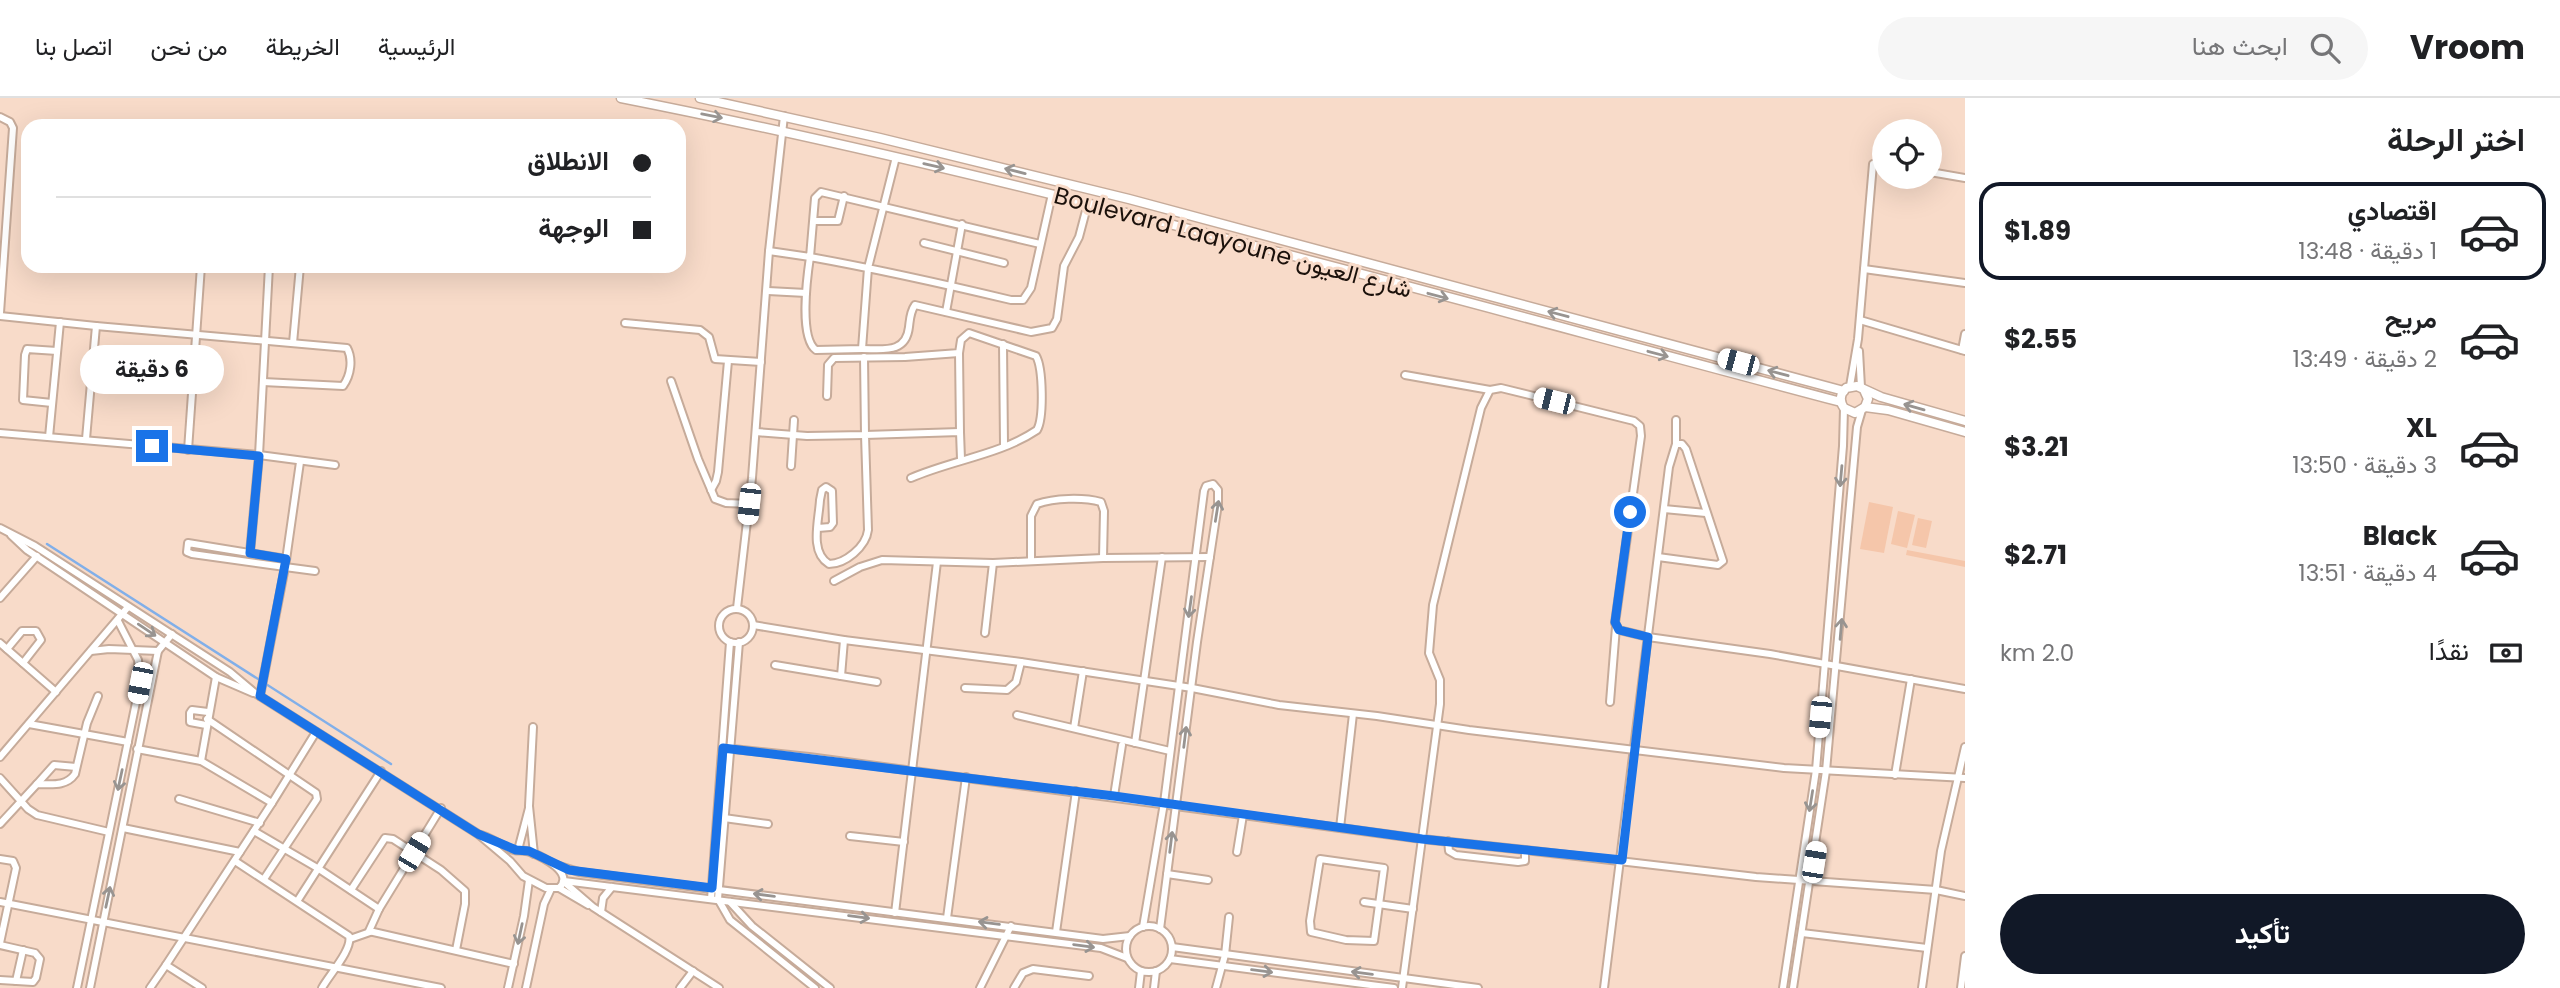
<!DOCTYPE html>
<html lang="ar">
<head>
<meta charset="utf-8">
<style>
	:root { --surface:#fff; --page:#f6f6f6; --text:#202124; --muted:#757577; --line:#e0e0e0; --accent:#111827 }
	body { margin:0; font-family:Poppins,Vazirmatn,sans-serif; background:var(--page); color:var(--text); direction:rtl; height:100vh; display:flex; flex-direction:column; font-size:26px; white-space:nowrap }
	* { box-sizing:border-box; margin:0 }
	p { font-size:23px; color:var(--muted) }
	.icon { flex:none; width:38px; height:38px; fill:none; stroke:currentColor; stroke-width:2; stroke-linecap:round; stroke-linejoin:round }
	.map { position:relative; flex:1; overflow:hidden; direction:ltr }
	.panel { display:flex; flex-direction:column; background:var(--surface); width:595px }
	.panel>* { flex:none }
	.top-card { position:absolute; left:21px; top:21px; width:665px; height:154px; border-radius:21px; box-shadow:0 7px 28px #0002; direction:rtl; display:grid; align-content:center; height:154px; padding:0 35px; background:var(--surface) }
	.tools { position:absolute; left:1872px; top:21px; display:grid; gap:14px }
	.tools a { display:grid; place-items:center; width:70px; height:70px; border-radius:50%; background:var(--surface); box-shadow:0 7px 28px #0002; font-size:35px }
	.end { position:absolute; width:32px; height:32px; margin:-16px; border:9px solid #1a73e8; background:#fff; box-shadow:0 0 0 4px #fff }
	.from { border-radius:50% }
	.bubble { position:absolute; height:49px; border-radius:24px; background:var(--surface); box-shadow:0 7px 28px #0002; font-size:23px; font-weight:700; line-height:49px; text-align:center; direction:rtl }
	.car { position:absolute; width:21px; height:42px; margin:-21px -10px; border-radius:9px; box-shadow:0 0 5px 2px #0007; background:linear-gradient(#fff 24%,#345 0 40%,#fff 0 76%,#345 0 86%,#fff 0) }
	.top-card b { display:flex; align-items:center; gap:24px; height:66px; font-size:26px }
	.top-card b+b { border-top:2px solid var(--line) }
	.top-card i { width:18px; height:18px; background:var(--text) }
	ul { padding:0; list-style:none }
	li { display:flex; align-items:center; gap:21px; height:98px; margin:0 14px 10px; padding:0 21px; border:4px solid transparent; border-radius:21px }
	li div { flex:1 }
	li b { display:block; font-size:26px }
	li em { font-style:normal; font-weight:700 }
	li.selected { border-color:var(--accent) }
	li>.icon { width:63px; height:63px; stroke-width:1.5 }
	h2 { padding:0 35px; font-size:32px; line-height:84px }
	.pay { display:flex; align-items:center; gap:18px; height:77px; padding:0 35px; font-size:26px }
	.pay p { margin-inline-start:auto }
	.action { display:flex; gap:14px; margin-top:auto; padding:14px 35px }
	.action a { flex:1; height:80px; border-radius:42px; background:var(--accent); color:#fff; font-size:28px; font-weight:700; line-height:80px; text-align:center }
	header { display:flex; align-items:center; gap:42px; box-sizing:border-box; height:98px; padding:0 35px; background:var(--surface); border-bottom:2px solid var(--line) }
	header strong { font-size:33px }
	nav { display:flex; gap:38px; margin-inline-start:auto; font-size:24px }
	.search { width:490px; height:63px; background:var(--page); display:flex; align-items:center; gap:18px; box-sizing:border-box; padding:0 24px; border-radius:38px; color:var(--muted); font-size:26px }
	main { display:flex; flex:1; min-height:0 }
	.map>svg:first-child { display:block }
</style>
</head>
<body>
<header>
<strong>Vroom</strong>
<div class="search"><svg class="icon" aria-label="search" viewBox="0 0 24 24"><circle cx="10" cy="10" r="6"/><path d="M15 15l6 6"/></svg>ابحث هنا</div>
<nav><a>الرئيسية</a><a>الخريطة</a><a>من نحن</a><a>اتصل بنا</a></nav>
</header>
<main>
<section class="panel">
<h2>اختر الرحلة</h2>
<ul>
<li class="selected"><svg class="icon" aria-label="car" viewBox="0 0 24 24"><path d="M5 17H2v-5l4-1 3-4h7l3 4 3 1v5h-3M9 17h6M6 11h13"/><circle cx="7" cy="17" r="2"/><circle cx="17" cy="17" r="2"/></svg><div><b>اقتصادي</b><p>1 دقيقة · 13:48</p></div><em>$1.89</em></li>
<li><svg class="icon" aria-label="car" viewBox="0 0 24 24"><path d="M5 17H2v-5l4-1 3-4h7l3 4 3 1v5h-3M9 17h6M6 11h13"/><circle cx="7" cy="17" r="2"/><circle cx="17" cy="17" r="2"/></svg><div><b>مريح</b><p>2 دقيقة · 13:49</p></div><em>$2.55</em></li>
<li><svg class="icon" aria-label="car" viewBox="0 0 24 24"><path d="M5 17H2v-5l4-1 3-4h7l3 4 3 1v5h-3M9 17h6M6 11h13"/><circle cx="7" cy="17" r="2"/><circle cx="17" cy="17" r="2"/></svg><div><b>XL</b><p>3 دقيقة · 13:50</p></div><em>$3.21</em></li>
<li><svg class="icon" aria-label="car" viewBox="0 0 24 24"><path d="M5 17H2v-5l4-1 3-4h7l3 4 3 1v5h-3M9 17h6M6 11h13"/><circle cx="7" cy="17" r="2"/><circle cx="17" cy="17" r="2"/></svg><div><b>Black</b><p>4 دقيقة · 13:51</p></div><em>$2.71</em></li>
</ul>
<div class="pay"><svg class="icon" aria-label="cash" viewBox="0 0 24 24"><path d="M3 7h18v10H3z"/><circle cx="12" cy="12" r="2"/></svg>نقدًا<p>2.0 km</p></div>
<div class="action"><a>تأكيد</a></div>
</section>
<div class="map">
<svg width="1965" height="890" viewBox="0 0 1965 890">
	<rect width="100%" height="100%" fill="#f8dbc9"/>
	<g fill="#f5c6aa">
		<polygon points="1869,404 1893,409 1884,455 1860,451"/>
		<polygon points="1898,413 1915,417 1907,450 1891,446"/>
		<polygon points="1918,420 1932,423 1926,450 1912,447"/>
		<polygon points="1907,452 1965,463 1965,469 1906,457"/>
	</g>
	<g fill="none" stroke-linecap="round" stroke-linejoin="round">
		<polyline stroke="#81afe9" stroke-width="2.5" points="47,446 391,666"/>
		<defs>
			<g id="minor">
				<polyline points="0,19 10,24 13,30 0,215"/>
				<path d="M896 59 868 170 862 251 816 252C799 240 807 179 810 159 877 171 944 186 1011 202H1023L1031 190 1052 96"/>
				<polyline points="1930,74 1965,80"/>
				<polyline points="814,123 838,123 844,98"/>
				<polyline points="924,145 1004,165"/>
				<polyline points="769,153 810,159 815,100 821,94 1040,146"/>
				<polyline points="1864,171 1965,185"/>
				<polyline points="768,193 806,195"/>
				<polyline points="946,214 962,126"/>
				<polyline points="0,218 96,228 86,341"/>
				<polyline points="1860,222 1965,253"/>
				<polyline points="625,225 700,232 709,239 715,261 761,264"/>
				<path d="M96 228 347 250C353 261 351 277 343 288L263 284"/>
				<polyline points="293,245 300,168"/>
				<polyline points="1003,246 1004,347"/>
				<path d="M862 251C883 251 906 256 909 229 910 221 910 214 915 207L1031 234 1052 230 1057 221 1064 168 1079 139 1088 105"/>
				<polyline points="1962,252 1965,236"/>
				<polyline points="1859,253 1861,289"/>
				<polyline points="959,255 960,334"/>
				<polyline points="1405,277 1490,292"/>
				<polyline points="671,283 698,361 715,401 726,405 749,406"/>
				<polyline points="1850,288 1858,241 1873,66 1885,67"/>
				<path d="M827 298 828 267 834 260 905 259 959 255 961 242 969 235 1036 258C1043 270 1044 320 1037 332 1000 357 952 362 911 380"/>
				<polyline points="52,305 23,302 25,257 27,251 57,253"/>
				<polyline points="756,334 807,338 865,337 864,259"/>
				<polyline points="0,335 259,357 335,367"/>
				<polyline points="49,339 60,224"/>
				<polyline points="188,352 201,168"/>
				<polyline points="300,364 285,469 315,473"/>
				<polyline points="791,368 794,322"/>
				<polyline points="711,392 716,383 718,374 728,263"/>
				<polyline points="1664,411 1706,415"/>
				<path d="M0 430 35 448 230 574 255 595 478 736 510 763 523 778 546 790H559C575 775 543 759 530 754 525 752 519 753 514 752 501 748 491 739 478 736"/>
				<path d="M818 430 830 429 833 425 832 393 826 389 822 392 820 402C819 422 809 454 829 466 845 466 866 449 868 432L865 337 960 334 961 361"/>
				<polyline points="11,437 27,452 216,579 253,595"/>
				<polyline points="250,455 259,357 269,168"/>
				<polyline points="1658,459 1718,467 1723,463 1686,351 1682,346 1676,346"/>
				<path d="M1031 463V418L1037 406C1054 400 1083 399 1101 404L1104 413 1103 460"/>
				<polyline points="834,483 860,469 882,462 993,465 1103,460 1210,459"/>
				<polyline points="0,500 37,458"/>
				<polyline points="737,510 752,380 769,153 784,18"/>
				<circle cx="736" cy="528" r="17"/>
				<polyline points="753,527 844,542 1021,564 1192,590 1279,607 1377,618 1469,632 1784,670 1965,680"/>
				<polyline points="985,535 993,465"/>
				<polyline points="739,544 718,801 730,822 815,890"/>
				<polyline points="0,545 56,594"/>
				<polyline points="7,551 22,533 36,533 41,542 23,565"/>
				<polyline points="91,553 109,551 158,553"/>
				<polyline points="775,567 877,584"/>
				<polyline points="841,578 844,542"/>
				<polyline points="965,590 1007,592 1016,584 1021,564"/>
				<polyline points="260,598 285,469 192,456 187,454 188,445 286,461"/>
				<polyline points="1610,604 1616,529"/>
				<polyline points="1017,617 1170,653"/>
				<polyline points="207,621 316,695 317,701 264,781"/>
				<polyline points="29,626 128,644"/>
				<polyline points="206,627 190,624 190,615 192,612 208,614"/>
				<polyline points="533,629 529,708 534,756"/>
				<polyline points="1074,630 1083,573"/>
				<polyline points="1135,645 1162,459"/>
				<polyline points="723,650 809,659 1422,741 1525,752 1525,763 1518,764 1456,757 1449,753 1448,743"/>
				<polyline points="137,651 201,663 272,705"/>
				<polyline points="0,659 128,509"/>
				<polyline points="201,663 216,579"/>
				<polyline points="1895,677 1911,581"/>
				<polyline points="0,680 28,711 37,717 109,734"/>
				<polyline points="37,686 54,667 76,669"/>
				<polyline points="1114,698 1122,647"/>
				<polyline points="179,701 260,725"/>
				<polyline points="441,710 379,811 369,833 514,866"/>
				<polyline points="724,720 768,726"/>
				<path d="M0 726 37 686C51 686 66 689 75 676L87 625 98 598"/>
				<polyline points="123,730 240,754"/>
				<polyline points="1340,730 1353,616"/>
				<polyline points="254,733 319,771 379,811"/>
				<polyline points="850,738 904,744"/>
				<polyline points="518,752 529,710"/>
				<polyline points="1525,752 1756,779 1936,792 1965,798"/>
				<polyline points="1237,754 1243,717"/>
				<polyline points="0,761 13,763 16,770 0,845"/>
				<polygon points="1320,761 1384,770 1374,843 1346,842 1311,834 1310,823"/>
				<path d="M235 763 349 838C353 851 329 877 322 890"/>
				<polyline points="556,767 579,774 1103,841 1130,838"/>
				<polyline points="1167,776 1208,782"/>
				<polyline points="564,783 1101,850 1127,860"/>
				<polyline points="564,784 593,809 719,890"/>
				<polyline points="559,790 588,807"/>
				<polyline points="351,792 385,740 393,741 441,772 465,793 465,806 456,852"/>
				<polyline points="711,801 730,544"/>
				<polyline points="298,802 381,673"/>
				<polyline points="0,804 441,890"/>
				<polyline points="730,804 752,828 830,890"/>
				<polyline points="1364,804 1413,811"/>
				<polyline points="601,814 603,800 612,789"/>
				<polyline points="895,815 937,464"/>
				<polyline points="947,820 966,679"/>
				<circle cx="1149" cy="851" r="23"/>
				<polyline points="1143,829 1164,705 1204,393 1206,388 1213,386 1218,392 1218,406 1197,544 1160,831"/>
				<polyline points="1056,834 1076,693"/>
				<polyline points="1802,835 1927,850"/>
				<polyline points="350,841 370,834"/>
				<polyline points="0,847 35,855 40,861 36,880 33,884 0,882"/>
				<polyline points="1172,849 1478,890"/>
				<polyline points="1170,861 1394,890"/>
				<polyline points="16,883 23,852"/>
				<polyline points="77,890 140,585 138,562 118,523"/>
				<polyline points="90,890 158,553 172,536"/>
				<polyline points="150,890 166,867"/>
				<polyline points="202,890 166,867 272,705 316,634"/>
				<polyline points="508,890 524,818 529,782"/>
				<polyline points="526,890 544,806 551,791"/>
				<polyline points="680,890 693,873"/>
				<polyline points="980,890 1011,828"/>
				<polyline points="1014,890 1023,875 1033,871 1089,878"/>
				<polyline points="1139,890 1141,873"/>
				<polyline points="1154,890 1156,873"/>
				<polyline points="1216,890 1225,857 1229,819"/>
				<polyline points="1402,890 1440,606 1440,582 1429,555 1433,507 1481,310 1490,292 1501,290 1634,323 1640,328 1641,338 1615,525 1619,532 1648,539 1770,556 1965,591"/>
				<polyline points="1604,890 1669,369 1676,346 1676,322"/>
				<polyline points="1783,890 1816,672 1843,348 1844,310"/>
				<polyline points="1793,890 1826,673 1857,329 1862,312"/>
				<polyline points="1922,890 1941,753 1965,649"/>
				<polyline points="1961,890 1965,858"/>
			</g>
			<g id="tertiary">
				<path d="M621 0C1032 81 1436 197 1841 304"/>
				<polyline points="700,0 880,40 1129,101 1844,293"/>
				<path d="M1864 292 1868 301 1865 309 1855 315 1844 310C1839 303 1840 296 1846 290L1857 288 1881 299 1965 323"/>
				<polyline points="1865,309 1888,312 1965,334"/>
			</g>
		</defs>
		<use href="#minor" stroke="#c6ab9a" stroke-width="10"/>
		<use href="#tertiary" stroke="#c6ab9a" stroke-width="11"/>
		<use href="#minor" stroke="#fff" stroke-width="6"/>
		<use href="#tertiary" stroke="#fff" stroke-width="8"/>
	</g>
	<defs><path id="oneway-shaft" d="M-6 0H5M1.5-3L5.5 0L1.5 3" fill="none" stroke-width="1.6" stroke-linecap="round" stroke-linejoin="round" transform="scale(1.75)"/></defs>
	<g stroke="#989491">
		<use href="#oneway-shaft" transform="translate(712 18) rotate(11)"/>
		<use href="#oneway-shaft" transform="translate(934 68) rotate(13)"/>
		<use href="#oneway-shaft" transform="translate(1015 73) rotate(-166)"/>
		<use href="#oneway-shaft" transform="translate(1438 198) rotate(15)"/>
		<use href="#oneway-shaft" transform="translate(1558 216) rotate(-165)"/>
		<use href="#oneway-shaft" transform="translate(1658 256) rotate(15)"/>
		<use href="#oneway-shaft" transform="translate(1778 275) rotate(-165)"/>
		<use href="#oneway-shaft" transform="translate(1914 309) rotate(-164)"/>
		<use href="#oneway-shaft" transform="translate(1841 378) rotate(95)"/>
		<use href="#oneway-shaft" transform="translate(1217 413) rotate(-81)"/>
		<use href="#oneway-shaft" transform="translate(1190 509) rotate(98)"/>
		<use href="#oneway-shaft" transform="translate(1841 531) rotate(-85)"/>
		<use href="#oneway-shaft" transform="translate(147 532) rotate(34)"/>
		<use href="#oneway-shaft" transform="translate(1185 639) rotate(-83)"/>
		<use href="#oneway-shaft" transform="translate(120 682) rotate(102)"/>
		<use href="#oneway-shaft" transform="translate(1811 703) rotate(99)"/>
		<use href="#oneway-shaft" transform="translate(1171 744) rotate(-83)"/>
		<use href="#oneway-shaft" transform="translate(764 797) rotate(-173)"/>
		<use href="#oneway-shaft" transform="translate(108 799) rotate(-78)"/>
		<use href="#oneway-shaft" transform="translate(859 819) rotate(7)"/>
		<use href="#oneway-shaft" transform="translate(989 825) rotate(-173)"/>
		<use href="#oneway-shaft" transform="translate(520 836) rotate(102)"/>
		<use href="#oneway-shaft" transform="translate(1084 848) rotate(8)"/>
		<use href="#oneway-shaft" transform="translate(1262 873) rotate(7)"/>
		<use href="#oneway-shaft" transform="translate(1362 875) rotate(-173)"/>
	</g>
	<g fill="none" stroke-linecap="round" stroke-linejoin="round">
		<polyline stroke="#1a73e8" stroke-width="9" points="152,348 259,358 250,455 286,461 260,598 478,736 516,752 529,753 569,772 712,790 723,650 1114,698 1422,741 1622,762 1648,539 1619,532 1615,524 1630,414"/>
	</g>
	<g text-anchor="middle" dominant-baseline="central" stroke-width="6" stroke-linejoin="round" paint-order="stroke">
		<g font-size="24" fill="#1b110b" stroke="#f8dbc9">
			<text transform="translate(1233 144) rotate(15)">Boulevard Laayoune شارع العيون</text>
		</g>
	</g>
</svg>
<div class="tools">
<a><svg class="icon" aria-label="locate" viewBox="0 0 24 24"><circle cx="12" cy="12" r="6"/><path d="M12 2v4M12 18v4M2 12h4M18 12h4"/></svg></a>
</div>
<i class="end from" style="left:1630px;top:414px"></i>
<i class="end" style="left:152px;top:348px"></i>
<div class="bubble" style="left:80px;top:247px;width:144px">6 دقيقة</div>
<i class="car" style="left:1738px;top:264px;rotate:285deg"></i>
<i class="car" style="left:1554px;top:303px;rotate:284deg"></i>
<i class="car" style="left:749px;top:406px;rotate:186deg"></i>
<i class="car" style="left:140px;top:585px;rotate:191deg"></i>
<i class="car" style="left:1820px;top:619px;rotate:185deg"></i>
<i class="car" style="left:414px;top:754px;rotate:31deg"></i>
<i class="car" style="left:1814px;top:764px;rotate:9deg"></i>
<div class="top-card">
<b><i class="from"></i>الانطلاق</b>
<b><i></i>الوجهة</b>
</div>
</div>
</main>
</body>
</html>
